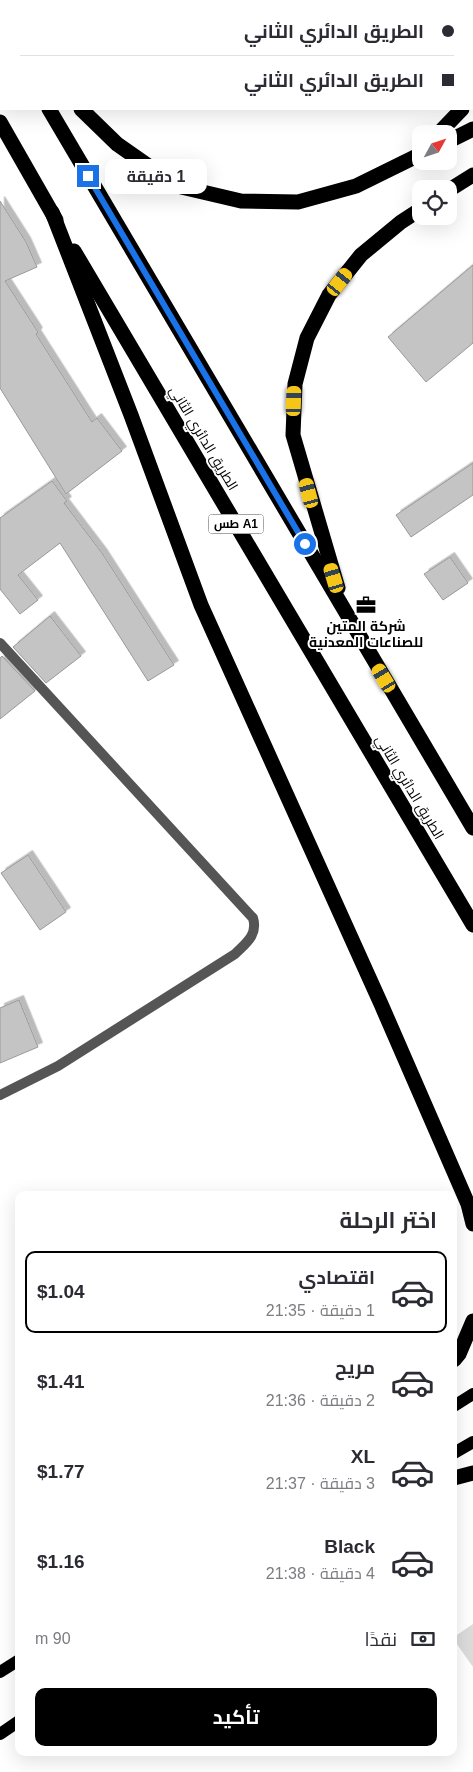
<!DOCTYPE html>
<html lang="ar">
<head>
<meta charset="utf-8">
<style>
	:root { --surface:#fff; --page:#f7f7f7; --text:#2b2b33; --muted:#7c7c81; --line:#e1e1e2; --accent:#000 }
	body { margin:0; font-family:Helvetica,Cairo,sans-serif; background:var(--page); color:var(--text); direction:rtl; height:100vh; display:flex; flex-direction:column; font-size:19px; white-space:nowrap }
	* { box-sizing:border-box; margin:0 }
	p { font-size:16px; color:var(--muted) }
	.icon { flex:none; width:28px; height:28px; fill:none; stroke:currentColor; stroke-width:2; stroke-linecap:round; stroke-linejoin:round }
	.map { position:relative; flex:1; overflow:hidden; direction:ltr }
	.details { position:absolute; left:15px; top:1191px; width:442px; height:565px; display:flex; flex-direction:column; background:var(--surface); border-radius:10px; box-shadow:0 5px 20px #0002; direction:rtl }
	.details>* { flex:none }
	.guide { position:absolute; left:0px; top:0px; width:474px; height:110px; box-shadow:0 5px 20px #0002; direction:rtl; display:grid; align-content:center; height:110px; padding:0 20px; background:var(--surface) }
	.needle { width:32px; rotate:50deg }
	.fabs { position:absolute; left:412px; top:125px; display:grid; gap:10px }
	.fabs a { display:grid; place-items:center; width:45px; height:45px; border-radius:10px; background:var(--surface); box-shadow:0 5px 20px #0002; font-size:25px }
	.end { position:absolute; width:22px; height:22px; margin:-11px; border:6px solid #1a73e8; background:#fff; box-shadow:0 0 0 2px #fff }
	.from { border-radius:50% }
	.bubble { position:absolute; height:35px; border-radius:10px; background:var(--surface); box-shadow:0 5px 20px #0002; font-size:16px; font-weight:700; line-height:35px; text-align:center; direction:rtl }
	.car { position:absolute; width:15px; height:30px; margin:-15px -8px; border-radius:6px; box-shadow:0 0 4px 1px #0007; background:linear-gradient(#f5c518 24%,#345 0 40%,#f5c518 0 76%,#345 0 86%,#f5c518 0) }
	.guide b { display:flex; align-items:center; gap:18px; height:48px; font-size:19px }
	.guide b+b { border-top:1px solid var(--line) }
	.guide i { width:12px; height:12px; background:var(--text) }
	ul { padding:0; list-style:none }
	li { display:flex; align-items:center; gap:15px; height:82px; margin:0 10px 8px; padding:0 10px; border:2px solid transparent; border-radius:10px }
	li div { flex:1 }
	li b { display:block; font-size:19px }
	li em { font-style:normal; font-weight:700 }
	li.on { border-color:var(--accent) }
	li>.icon { width:45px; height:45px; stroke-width:1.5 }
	h2 { padding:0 20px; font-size:22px; line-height:60px }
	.pay { display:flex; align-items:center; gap:12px; height:55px; padding:0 20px; font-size:19px }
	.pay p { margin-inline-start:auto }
	.action { display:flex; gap:10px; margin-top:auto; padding:10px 20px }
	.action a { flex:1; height:58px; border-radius:10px; background:var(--accent); color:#fff; font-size:20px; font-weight:700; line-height:58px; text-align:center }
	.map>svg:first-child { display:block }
</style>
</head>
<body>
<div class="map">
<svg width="473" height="1772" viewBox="0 0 473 1772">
	<defs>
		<filter id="shadow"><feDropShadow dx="4.5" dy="-4.5" stdDeviation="0" flood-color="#0004"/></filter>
	</defs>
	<rect width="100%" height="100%" fill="#fff"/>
	<polygon fill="#dcdcdc" points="473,1624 473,1667 454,1640 454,1637"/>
	<g fill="#c4c4c4" stroke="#999" filter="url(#shadow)">
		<polygon points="0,201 26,242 37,267 5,281 38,332 36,334 92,422 97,418 122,451 66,494 0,388"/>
		<polygon points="473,265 473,343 426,382 388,337"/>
		<polygon points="473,463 473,495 411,537 396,515"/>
		<polygon points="52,481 67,501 64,503 102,553 174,665 148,681 60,543 18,575 38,600 20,614 0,589 0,518"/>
		<polygon points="450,557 468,583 443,600 424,574"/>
		<polygon points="50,616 81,656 46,683 13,647"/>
		<polygon points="2,656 35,691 0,719 0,658"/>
		<polygon points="28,855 66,912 40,930 1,873"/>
		<polygon points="19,1000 38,1047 0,1063 0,1008"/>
	</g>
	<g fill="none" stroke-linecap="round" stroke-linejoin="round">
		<path stroke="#555" stroke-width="10" d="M0 643 253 918C258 935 246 943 235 954L58 1066 0 1095"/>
		<g stroke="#000" stroke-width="12">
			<polyline points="454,1406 473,1394"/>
			<polyline points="454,1453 473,1442"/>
			<polyline points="0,1672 19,1660"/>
			<polyline points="0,1734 19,1721"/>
		</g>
		<g stroke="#000" stroke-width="15">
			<polyline points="0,13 1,15"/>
			<polyline points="0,25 1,27"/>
			<polyline points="472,95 473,95"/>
			<polyline points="49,109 473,828"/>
			<polyline points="81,109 117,144 177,186 241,201 298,202 356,186 421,154"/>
			<polyline points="0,122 56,220"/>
			<polyline points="438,134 462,109"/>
			<polyline points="449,141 473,129"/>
			<polyline points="449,190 473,175"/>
			<polyline points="52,212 131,415 201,605 381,1004 468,1204 473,1224"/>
			<polyline points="74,251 473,925"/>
			<polyline points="338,588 293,435 295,384 307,338 329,295 361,255 401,222 421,209"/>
			<polyline points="454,1360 459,1354 473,1321"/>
			<polyline points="454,1478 473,1473"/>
		</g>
	</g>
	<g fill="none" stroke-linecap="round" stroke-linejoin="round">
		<polyline stroke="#1a73e8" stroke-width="6" points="88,176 305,544"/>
	</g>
	<defs>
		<symbol id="office-bare" viewBox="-9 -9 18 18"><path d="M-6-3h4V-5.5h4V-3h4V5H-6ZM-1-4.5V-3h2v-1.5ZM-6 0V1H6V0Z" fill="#000" stroke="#fff" stroke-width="2.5" paint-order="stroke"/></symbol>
	</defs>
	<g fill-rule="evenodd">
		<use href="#office-bare" x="352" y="591" width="28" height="28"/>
	</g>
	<g text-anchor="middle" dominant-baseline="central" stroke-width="4" stroke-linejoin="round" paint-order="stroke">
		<rect fill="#fff" stroke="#4c4c4c" stroke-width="1" x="208.5" y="514.5" width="55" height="19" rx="4"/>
		<g font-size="12" font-weight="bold" fill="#000">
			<text x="236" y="524">طس A1</text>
		</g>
		<g font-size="14" fill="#000" stroke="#fff">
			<text transform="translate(204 438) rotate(59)">الطريق الدائري الثاني</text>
			<text transform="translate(410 787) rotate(59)">الطريق الدائري الثاني</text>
		</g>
		<g font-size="14" font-weight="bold" fill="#000" stroke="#fff">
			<text x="366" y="626">شركة المتين<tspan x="366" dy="16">للصناعات المعدنية</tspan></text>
		</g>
	</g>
</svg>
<div class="fabs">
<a><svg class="needle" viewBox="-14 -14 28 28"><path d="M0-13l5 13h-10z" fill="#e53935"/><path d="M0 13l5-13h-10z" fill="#7c7c81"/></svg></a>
<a><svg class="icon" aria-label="locate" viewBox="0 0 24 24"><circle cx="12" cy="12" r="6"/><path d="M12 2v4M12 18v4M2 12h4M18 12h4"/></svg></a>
</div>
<i class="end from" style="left:305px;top:544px"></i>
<i class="end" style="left:88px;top:176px"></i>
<div class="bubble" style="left:105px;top:159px;width:102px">1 دقيقة</div>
<i class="car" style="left:340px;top:282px;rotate:38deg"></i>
<i class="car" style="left:294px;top:401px;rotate:2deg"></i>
<i class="car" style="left:309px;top:493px;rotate:345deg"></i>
<i class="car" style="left:334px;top:578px;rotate:343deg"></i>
<i class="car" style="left:384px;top:678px;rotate:329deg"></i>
<div class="guide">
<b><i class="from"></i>الطريق الدائري الثاني</b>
<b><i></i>الطريق الدائري الثاني</b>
</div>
<section class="details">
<h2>اختر الرحلة</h2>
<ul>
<li class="on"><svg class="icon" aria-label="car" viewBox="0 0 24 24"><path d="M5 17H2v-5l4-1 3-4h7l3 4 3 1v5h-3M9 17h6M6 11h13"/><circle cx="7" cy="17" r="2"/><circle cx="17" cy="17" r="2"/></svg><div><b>اقتصادي</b><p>1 دقيقة · 21:35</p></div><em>$1.04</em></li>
<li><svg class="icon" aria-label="car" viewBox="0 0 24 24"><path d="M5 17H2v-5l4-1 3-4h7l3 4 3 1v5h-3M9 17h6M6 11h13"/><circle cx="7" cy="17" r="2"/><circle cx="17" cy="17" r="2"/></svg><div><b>مريح</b><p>2 دقيقة · 21:36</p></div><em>$1.41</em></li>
<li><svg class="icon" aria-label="car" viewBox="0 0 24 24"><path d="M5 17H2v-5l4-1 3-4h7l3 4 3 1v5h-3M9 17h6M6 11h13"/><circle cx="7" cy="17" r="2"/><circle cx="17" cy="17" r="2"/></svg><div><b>XL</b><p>3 دقيقة · 21:37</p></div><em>$1.77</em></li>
<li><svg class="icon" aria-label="car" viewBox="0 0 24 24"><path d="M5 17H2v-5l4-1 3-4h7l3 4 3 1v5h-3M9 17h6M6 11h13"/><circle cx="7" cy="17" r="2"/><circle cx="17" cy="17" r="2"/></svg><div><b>Black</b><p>4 دقيقة · 21:38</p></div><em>$1.16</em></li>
</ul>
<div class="pay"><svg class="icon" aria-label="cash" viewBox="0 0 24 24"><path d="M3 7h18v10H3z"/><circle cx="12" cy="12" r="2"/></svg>نقدًا<p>90 m</p></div>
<div class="action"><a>تأكيد</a></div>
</section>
</div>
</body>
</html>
